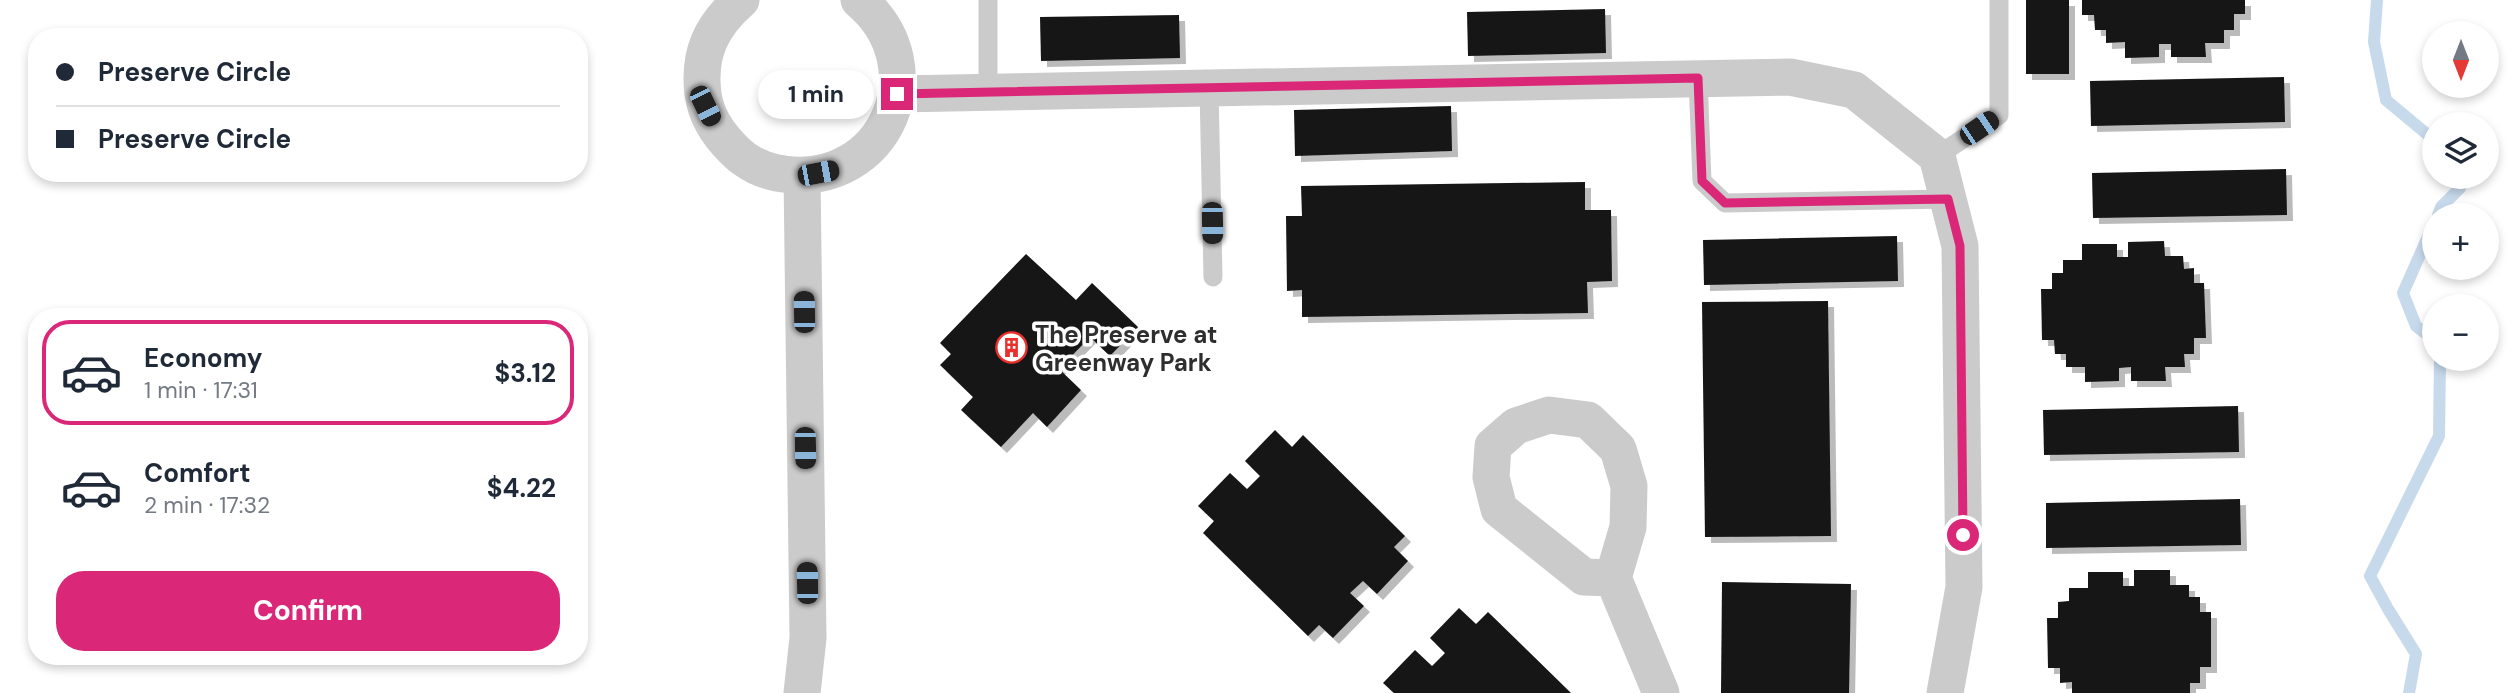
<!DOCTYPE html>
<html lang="en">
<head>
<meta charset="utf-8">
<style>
	:root { --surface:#fff; --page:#f2f2f3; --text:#1f2937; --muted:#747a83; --line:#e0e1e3; --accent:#db2777 }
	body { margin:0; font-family:"DM Sans",sans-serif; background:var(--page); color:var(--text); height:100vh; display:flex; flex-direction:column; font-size:26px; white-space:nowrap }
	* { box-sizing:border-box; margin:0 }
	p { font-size:23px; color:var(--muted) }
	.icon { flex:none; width:38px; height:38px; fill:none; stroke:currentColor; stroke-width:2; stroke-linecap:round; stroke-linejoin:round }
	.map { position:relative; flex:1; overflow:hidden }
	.panel { position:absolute; left:28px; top:308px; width:560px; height:357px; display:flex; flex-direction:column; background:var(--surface); border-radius:28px; box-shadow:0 4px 10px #0003 }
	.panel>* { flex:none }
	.hud { position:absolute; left:28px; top:28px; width:560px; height:154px; border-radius:28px; box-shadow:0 4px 10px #0003; display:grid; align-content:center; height:154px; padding:0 28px; background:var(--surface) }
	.needle { width:46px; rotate:180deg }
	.fabs { position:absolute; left:2422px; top:21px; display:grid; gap:14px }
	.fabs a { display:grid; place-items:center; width:77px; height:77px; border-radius:50%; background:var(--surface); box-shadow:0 4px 10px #0003; font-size:35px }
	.end { position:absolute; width:32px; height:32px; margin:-16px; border:9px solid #db2777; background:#fff; box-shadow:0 0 0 4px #fff }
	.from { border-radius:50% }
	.bubble { position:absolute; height:49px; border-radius:24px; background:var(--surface); box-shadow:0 4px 10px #0003; font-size:23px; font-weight:700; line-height:49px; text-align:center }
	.car { position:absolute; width:21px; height:42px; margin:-21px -10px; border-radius:9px; box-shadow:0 0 5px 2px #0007; background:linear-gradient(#222 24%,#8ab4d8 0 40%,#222 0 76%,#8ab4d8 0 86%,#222 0) }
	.hud b { display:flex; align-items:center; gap:24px; height:66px; font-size:26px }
	.hud b+b { border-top:2px solid var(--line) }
	.hud i { width:18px; height:18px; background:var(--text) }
	ul { padding:12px 0 0; list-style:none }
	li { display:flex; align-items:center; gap:21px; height:105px; margin:0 14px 10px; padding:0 14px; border:4px solid transparent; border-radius:28px }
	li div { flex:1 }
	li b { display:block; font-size:26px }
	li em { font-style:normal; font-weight:700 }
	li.current { border-color:var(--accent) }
	li>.icon { width:63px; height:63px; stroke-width:1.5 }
	.primary-button { display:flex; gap:14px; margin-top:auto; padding:14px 28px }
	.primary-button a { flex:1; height:80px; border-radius:28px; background:var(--accent); color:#fff; font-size:28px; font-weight:700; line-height:80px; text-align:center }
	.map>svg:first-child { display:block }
</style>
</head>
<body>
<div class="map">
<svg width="2520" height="693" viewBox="0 0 2520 693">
	<defs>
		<filter id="shadow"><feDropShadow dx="6" dy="6" stdDeviation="0" flood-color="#0004"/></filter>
	</defs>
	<rect width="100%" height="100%" fill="#fff"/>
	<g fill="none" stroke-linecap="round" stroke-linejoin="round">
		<g stroke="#c7daec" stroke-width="12">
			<polyline points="2377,0 2374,42 2386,100 2434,140"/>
			<polyline points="2438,215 2441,207 2460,188 2457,177"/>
			<polyline points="2434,223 2403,293 2416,326 2434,340"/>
			<polyline points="2409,693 2416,654 2388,609 2370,576 2439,436 2440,359"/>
		</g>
	</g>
	<g fill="#151515" filter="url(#shadow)">
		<rect x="2026" y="0" width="43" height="74"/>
		<polygon points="2082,0 2245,0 2245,14 2234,14 2234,30 2224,30 2224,43 2205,43 2206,57 2171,57 2171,44 2159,44 2159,57 2125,58 2125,42 2106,43 2106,30 2095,30 2094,15 2082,15"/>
		<polygon points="1605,9 1606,53 1468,56 1467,12"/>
		<polygon points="1179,15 1180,58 1041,61 1040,17"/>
		<polygon points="2284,77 2285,122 2091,126 2090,81"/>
		<polygon points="1451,106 1452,151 1295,156 1294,110"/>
		<polygon points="2286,169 2287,215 2093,218 2092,173"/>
		<polygon points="1585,182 1585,210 1611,210 1612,281 1587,282 1588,313 1302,317 1302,290 1287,291 1286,216 1302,216 1301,186"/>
		<polygon points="1897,236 1898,281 1704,285 1703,240"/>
		<polygon points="2164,241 2165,256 2183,256 2184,269 2194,268 2194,283 2204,283 2206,338 2194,338 2194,354 2184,354 2185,367 2165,367 2166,381 2131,381 2131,367 2119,368 2119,381 2085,382 2085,367 2066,367 2066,354 2055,354 2054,340 2042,340 2041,289 2052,289 2052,273 2063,273 2063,260 2082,260 2082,244 2117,244 2117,257 2128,257 2128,242"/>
		<polygon points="1026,254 1076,300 1092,283 1138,327 1110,356 1090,337 1059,369 1081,390 1047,427 1033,413 1001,447 961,410 973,397 940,365 951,354 940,343"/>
		<polygon points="1828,301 1831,536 1705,537 1702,302"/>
		<polygon points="2238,406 2239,452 2044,455 2043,410"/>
		<polygon points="1275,430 1292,447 1303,435 1405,536 1394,547 1408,561 1377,594 1363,581 1350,593 1364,606 1333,638 1319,625 1308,636 1203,533 1214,521 1198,506 1230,473 1247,489 1260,476 1245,461"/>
		<polygon points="2240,499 2241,545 2046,548 2046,503"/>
		<polygon points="2134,570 2170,570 2170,585 2189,585 2189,597 2200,597 2200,612 2211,612 2211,667 2200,667 2200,683 2190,683 2190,693 2072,693 2072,682 2060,683 2060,668 2048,668 2047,618 2058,618 2058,602 2069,601 2069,588 2088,588 2088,572 2123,572 2123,586 2134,586"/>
		<polygon points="1722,582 1851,584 1849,693 1721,693"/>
		<polygon points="1459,608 1476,624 1488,612 1571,693 1394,693 1383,683 1415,650 1432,666 1445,653 1430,638"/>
	</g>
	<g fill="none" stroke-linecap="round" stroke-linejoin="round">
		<g stroke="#cbcbcb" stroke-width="19">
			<polyline points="988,0 988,93"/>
			<polyline points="1698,78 1702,181 1725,203 1948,199"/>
			<polyline points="1209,88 1213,277"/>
			<polyline points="1937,156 1999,115 1999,0"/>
		</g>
		<g stroke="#cbcbcb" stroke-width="37">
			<path d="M741 0C711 26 698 54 703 94 706 116 717 133 733 149 746 163 765 172 784 174 886 188 938 66 859 0"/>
			<polyline points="897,94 1790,77 1854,90 1937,156 1960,246 1964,587 1945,693"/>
			<polyline points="1613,578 1584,577 1499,509 1491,477 1493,446 1516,426 1549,415 1588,420 1618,449 1629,486 1628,527 1613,578 1661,693"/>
			<polyline points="802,693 808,638 802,176"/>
		</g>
	</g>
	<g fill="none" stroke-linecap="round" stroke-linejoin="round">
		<polyline stroke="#db2777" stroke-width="9" points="897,94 1698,78 1702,181 1725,203 1948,199 1960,246 1963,535"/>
	</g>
	<defs>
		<symbol id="building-ring" viewBox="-11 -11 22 22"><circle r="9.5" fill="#fff" stroke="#e8312d" stroke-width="1.5"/><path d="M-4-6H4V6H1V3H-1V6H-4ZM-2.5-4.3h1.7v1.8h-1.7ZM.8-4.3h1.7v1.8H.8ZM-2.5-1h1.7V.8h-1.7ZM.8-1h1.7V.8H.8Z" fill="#e8312d"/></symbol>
	</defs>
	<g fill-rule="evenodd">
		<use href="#building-ring" x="994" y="330" width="35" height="35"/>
	</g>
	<g text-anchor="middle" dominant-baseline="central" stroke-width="7" stroke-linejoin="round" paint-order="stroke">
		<g font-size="24" font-weight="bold" fill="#2e2e2e" stroke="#fff" text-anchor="start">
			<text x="1035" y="334">The Preserve at<tspan x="1035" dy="28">Greenway Park</tspan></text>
		</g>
	</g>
</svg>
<div class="fabs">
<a><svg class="needle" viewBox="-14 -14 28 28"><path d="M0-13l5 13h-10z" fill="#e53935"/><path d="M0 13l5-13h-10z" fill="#747a83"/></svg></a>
<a><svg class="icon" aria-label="layers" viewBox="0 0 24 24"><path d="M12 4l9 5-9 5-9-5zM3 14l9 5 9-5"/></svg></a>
<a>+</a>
<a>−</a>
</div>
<i class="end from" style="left:1963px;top:535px"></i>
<i class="end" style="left:897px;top:94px"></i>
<div class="bubble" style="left:758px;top:70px;width:116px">1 min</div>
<i class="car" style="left:705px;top:106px;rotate:154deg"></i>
<i class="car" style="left:1979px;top:128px;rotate:56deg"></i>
<i class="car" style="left:818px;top:173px;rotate:79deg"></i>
<i class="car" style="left:1212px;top:223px;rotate:179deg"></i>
<i class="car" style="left:804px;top:312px;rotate:359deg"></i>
<i class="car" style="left:805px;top:448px;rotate:179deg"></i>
<i class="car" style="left:807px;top:583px;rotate:359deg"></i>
<div class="hud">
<b><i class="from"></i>Preserve Circle</b>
<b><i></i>Preserve Circle</b>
</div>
<section class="panel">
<ul>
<li class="current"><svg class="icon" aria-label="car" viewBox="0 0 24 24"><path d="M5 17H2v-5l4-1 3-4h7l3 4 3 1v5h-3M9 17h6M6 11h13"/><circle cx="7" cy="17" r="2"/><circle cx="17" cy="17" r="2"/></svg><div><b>Economy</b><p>1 min · 17:31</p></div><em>$3.12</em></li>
<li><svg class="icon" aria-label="car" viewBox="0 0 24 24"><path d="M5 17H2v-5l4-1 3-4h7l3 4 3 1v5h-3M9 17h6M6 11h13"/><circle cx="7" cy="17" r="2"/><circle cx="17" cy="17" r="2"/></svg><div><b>Comfort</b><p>2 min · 17:32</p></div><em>$4.22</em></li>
</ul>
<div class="primary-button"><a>Confirm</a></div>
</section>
</div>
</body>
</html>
